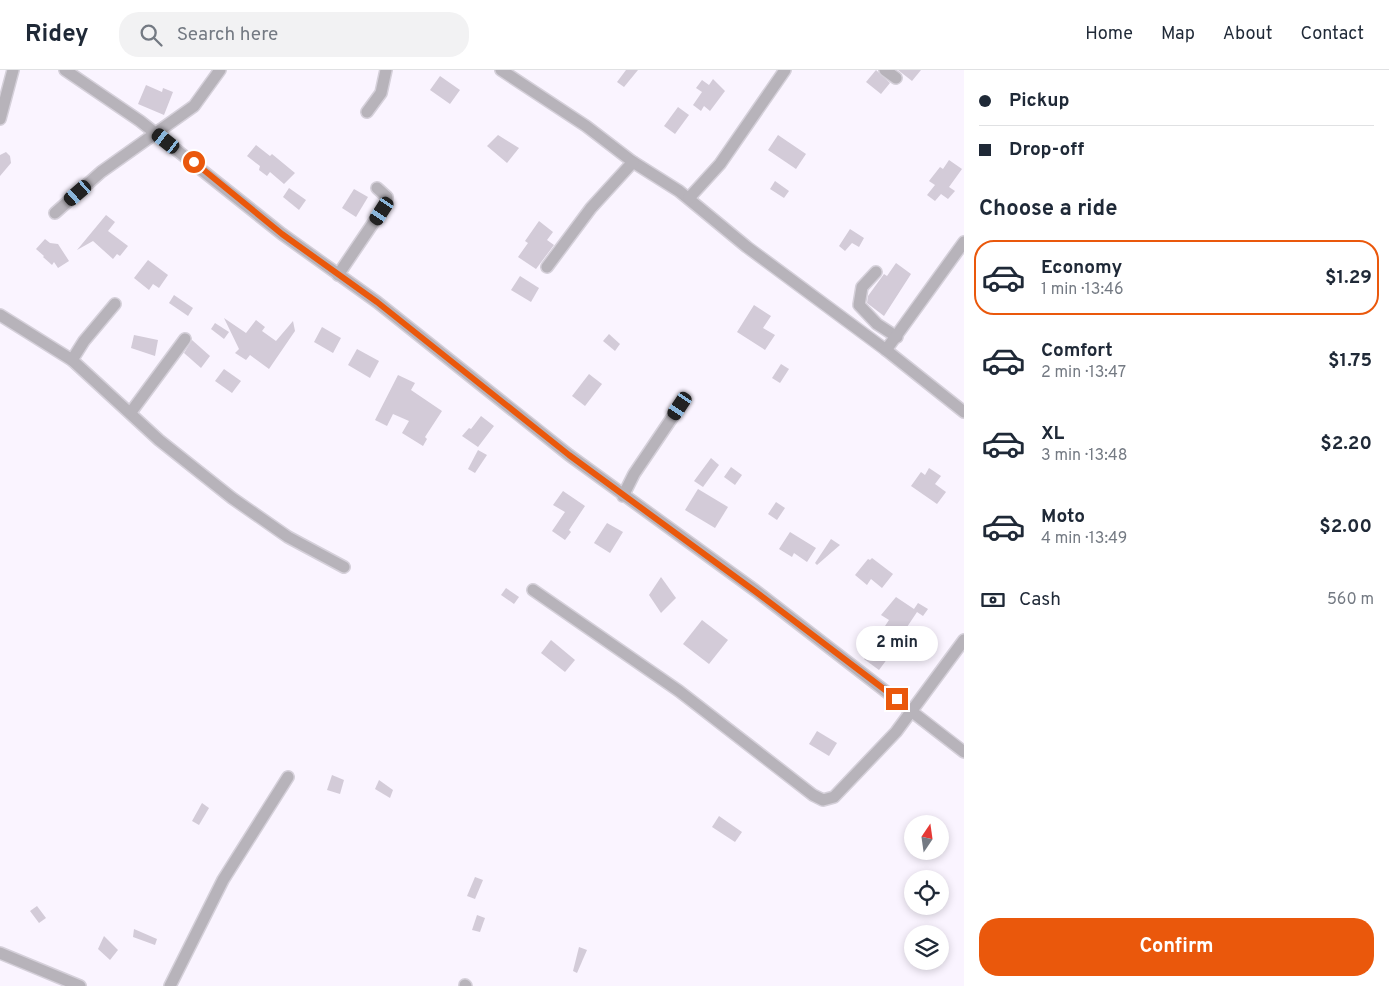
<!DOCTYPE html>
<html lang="en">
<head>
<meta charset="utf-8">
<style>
	:root { --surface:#fff; --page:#f2f2f3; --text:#1f2937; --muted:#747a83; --line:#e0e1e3; --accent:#ea580c }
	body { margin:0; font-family:Overpass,sans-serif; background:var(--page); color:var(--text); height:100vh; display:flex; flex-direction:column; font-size:19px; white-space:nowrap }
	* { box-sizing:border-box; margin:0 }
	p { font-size:16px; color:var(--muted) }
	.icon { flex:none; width:28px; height:28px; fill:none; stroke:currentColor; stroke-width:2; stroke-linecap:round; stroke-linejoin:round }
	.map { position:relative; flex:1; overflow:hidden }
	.drawer { display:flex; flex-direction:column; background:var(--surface); width:425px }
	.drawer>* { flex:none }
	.banner { display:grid; align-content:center; height:110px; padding:0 15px; background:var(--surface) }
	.needle { width:32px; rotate:13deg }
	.fabs { position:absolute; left:904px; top:745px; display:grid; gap:10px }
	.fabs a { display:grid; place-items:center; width:45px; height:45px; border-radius:50%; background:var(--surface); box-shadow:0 2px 8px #0003; font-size:25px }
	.end { position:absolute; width:22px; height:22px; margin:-11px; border:6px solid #ea580c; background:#fff; box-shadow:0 0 0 2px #fff }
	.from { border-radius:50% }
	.bubble { position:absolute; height:35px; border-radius:18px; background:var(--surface); box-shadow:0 2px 8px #0003; font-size:16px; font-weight:700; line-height:35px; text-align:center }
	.car { position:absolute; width:15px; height:30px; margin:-15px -8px; border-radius:6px; box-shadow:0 0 4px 1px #0007; background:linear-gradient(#222 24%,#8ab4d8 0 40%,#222 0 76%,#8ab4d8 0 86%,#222 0) }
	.banner b { display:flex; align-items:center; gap:18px; height:48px; font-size:19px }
	.banner b+b { border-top:1px solid var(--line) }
	.banner i { width:12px; height:12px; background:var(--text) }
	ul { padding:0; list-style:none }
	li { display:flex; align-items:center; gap:15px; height:75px; margin:0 10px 8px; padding:0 5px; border:2px solid transparent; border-radius:20px }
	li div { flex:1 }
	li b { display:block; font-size:19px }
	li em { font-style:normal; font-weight:700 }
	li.selected { border-color:var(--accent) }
	li>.icon { width:45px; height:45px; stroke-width:1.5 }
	h2 { padding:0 15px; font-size:22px; line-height:60px }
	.pay { display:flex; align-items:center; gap:12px; height:55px; padding:0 15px; font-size:19px }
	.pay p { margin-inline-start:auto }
	.cta { display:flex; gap:10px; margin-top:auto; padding:10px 15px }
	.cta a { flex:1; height:58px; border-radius:20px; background:var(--accent); color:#fff; font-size:20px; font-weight:700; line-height:58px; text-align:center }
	header { display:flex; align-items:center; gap:30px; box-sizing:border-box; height:70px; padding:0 25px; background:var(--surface); border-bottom:1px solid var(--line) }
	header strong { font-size:24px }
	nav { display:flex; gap:28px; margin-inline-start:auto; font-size:18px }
	.search { width:350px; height:45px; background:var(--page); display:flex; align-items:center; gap:12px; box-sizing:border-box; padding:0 18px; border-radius:20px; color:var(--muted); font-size:19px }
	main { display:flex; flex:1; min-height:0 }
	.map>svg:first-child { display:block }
</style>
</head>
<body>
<header>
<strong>Ridey</strong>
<div class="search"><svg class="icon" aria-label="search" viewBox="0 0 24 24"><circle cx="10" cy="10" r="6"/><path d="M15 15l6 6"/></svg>Search here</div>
<nav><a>Home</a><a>Map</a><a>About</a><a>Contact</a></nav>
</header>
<main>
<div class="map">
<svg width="964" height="916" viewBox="0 0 964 916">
	<rect width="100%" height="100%" fill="#faf4ff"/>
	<g fill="#d3cbd8">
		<polygon points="626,0 638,0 624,17 617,12"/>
		<polygon points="876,0 890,13 881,24 866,12"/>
		<polygon points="898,0 921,0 912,11"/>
		<polygon points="440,6 460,20 450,34 430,20"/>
		<polygon points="713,9 725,21 710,41 704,36 701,41 693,35 702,22 696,18 702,10 709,15"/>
		<polygon points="146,15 162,22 163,18 173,22 164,45 138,34"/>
		<polygon points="678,37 689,45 675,64 664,56"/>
		<polygon points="498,65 519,78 507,93 487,76"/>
		<polygon points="778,65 806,84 796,99 768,80"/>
		<polygon points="256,75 270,86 272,84 295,103 284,114 270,102 267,106 259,100 260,96 247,86"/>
		<polygon points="6,82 10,86 11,93 0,106 0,85"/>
		<polygon points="949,90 962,99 949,117 955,121 948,129 941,124 935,131 927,125 935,115 929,111 940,97 943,99"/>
		<polygon points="775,111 789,121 784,128 770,119"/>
		<polygon points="289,118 306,130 299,140 283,127"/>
		<polygon points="354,119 368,127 356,147 342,138"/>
		<polygon points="106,145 115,152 108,161 128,176 120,186 117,184 113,189 93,171 77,180"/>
		<polygon points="539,151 553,162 547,170 554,175 536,199 518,187 528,173 525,171"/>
		<polygon points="850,159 864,168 859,177 852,173 845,181 839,176"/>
		<polygon points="45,169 50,173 58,174 69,191 58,198 54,192 52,195 43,187 44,186 36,179"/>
		<polygon points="148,190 168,205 159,218 153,214 149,220 134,208"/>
		<polygon points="896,193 911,204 884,246 867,233 868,226 884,204 887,206"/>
		<polygon points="520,206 539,218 531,232 511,220"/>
		<polygon points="174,225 193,238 188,246 169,233"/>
		<polygon points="754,235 771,246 763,258 775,265 765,280 737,262"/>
		<polygon points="224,248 246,263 256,250 265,257 262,261 276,271 293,251 295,261 269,299 250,285 246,290 235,283 239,279"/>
		<polygon points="215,253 229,262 224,269 211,259"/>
		<polygon points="322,257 341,268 333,283 314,272"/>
		<polygon points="609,264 620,274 615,281 603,271"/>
		<polygon points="134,265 158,270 155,286 131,278"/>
		<polygon points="192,270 210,286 201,298 184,283"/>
		<polygon points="357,279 379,291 370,308 348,295"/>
		<polygon points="781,294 789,299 780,313 772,308"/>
		<polygon points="224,299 241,311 232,323 215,311"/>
		<polygon points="589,304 602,314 585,336 572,326"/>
		<polygon points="398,305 415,313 411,320 442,341 425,367 427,369 423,376 402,363 409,351 393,344 387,356 375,350"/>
		<polygon points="481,346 494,356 478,377 462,366 469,358 471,359"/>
		<polygon points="478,380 487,385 475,403 468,399"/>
		<polygon points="711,388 719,395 703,417 694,411"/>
		<polygon points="731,397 742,405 735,415 724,407"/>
		<polygon points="929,398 941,406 935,414 946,422 937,434 911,416 921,402 925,405"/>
		<polygon points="698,419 728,437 715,458 685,440"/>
		<polygon points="563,421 585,436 569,460 571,462 565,470 552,461 565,442 553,435"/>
		<polygon points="776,432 785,438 777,450 768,444"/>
		<polygon points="607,453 623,462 610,483 594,473"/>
		<polygon points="790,462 816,478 807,492 794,483 792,487 779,479"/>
		<polygon points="831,469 840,475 817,495 815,493"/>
		<polygon points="872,488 893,504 882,518 871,509 867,515 855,505 868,489 870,490"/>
		<polygon points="661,507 676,528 661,543 649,525"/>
		<polygon points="506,518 519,527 514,534 501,525"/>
		<polygon points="896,527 914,539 918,533 928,539 923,546 917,542 903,563 905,565 879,600 864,589 885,561 883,559 889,550 881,545"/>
		<polygon points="702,550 728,570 709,594 683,574"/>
		<polygon points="551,570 575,590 565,602 541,583"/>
		<polygon points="817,661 837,673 829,686 809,674"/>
		<polygon points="332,705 344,710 340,724 327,720"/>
		<polygon points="379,710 393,720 390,728 375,719"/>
		<polygon points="202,733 209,738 199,755 192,751"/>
		<polygon points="719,746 742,762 735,772 712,757"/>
		<polygon points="475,807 483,810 475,829 467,826"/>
		<polygon points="37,836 46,848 39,853 30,841"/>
		<polygon points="477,845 485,848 480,862 472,860"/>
		<polygon points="134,859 157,869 155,875 133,867"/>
		<polygon points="104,866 118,880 110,890 98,879"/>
		<polygon points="579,877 587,880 577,903 573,901"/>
	</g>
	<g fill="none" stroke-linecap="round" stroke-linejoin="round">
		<defs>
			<g id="minor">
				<polyline points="65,0 140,51 282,164 377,232 569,385 756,521 964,682"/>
				<polyline points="501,0 586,56 633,92 679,121 747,177 886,280 964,342"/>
				<polyline points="885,0 896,8"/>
				<polyline points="367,42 381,23 386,0"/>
				<polyline points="0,49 13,0"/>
				<polyline points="689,128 720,94 785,0"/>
				<polyline points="55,143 101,102 194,36 220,0"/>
				<polyline points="547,197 591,138 633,92"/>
				<polyline points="876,202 862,217 859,235 877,254 897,267"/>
				<polyline points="338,205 386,134 387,127 377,118"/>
				<polyline points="0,245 72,290 159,370 232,428 288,467 344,497"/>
				<polyline points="886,280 964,172"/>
				<polyline points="72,290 84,271 115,234"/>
				<polyline points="131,342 185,269"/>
				<polyline points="623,426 634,404 680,336"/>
				<polyline points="533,520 679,621 813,725 823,730 834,727 896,662 964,570"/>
				<polyline points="0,883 80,916"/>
				<polyline points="465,915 466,916"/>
				<polyline points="170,916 223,810 288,707"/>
			</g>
		</defs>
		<use href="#minor" stroke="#d5d0da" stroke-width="14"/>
		<use href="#minor" stroke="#b7b3ba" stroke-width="11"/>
	</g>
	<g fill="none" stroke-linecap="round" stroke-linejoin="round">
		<polyline stroke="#ea580c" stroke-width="6" points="194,92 282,164 377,232 569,385 756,522 897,629"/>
	</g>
</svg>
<div class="fabs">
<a><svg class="needle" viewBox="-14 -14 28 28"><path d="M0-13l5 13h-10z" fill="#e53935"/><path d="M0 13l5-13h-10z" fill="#747a83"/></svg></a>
<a><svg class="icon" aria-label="locate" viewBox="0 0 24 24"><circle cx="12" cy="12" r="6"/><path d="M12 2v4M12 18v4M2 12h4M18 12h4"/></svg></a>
<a><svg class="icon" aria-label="layers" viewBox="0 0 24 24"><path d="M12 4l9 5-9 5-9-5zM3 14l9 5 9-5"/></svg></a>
</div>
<i class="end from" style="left:194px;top:92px"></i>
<i class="end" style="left:897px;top:629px"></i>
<div class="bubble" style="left:856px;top:556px;width:82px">2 min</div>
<i class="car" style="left:166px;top:71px;rotate:308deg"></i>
<i class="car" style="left:78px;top:123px;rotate:229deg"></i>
<i class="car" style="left:382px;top:141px;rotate:213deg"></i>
<i class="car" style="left:680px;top:336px;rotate:214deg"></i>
</div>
<section class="drawer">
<div class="banner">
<b><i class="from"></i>Pickup</b>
<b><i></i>Drop-off</b>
</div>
<h2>Choose a ride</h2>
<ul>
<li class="selected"><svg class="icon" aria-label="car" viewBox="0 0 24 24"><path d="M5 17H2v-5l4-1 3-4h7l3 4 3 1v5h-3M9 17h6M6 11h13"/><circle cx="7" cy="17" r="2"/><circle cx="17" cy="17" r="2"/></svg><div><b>Economy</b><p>1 min · 13:46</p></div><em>$1.29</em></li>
<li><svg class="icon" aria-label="car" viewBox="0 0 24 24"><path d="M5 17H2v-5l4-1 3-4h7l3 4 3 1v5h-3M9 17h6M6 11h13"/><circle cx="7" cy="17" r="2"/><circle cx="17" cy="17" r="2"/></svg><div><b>Comfort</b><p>2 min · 13:47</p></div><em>$1.75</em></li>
<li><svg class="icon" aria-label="car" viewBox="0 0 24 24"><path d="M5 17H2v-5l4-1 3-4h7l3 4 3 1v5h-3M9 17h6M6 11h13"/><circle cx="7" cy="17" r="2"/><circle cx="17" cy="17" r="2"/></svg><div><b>XL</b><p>3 min · 13:48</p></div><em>$2.20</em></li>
<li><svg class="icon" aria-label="car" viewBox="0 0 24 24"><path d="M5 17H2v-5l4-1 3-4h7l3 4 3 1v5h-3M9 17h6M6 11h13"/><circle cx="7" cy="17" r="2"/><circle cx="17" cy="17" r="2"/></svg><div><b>Moto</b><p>4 min · 13:49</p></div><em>$2.00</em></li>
</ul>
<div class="pay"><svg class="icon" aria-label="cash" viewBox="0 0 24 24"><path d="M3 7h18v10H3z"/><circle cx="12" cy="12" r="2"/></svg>Cash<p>560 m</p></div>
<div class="cta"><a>Confirm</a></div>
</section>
</main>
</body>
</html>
